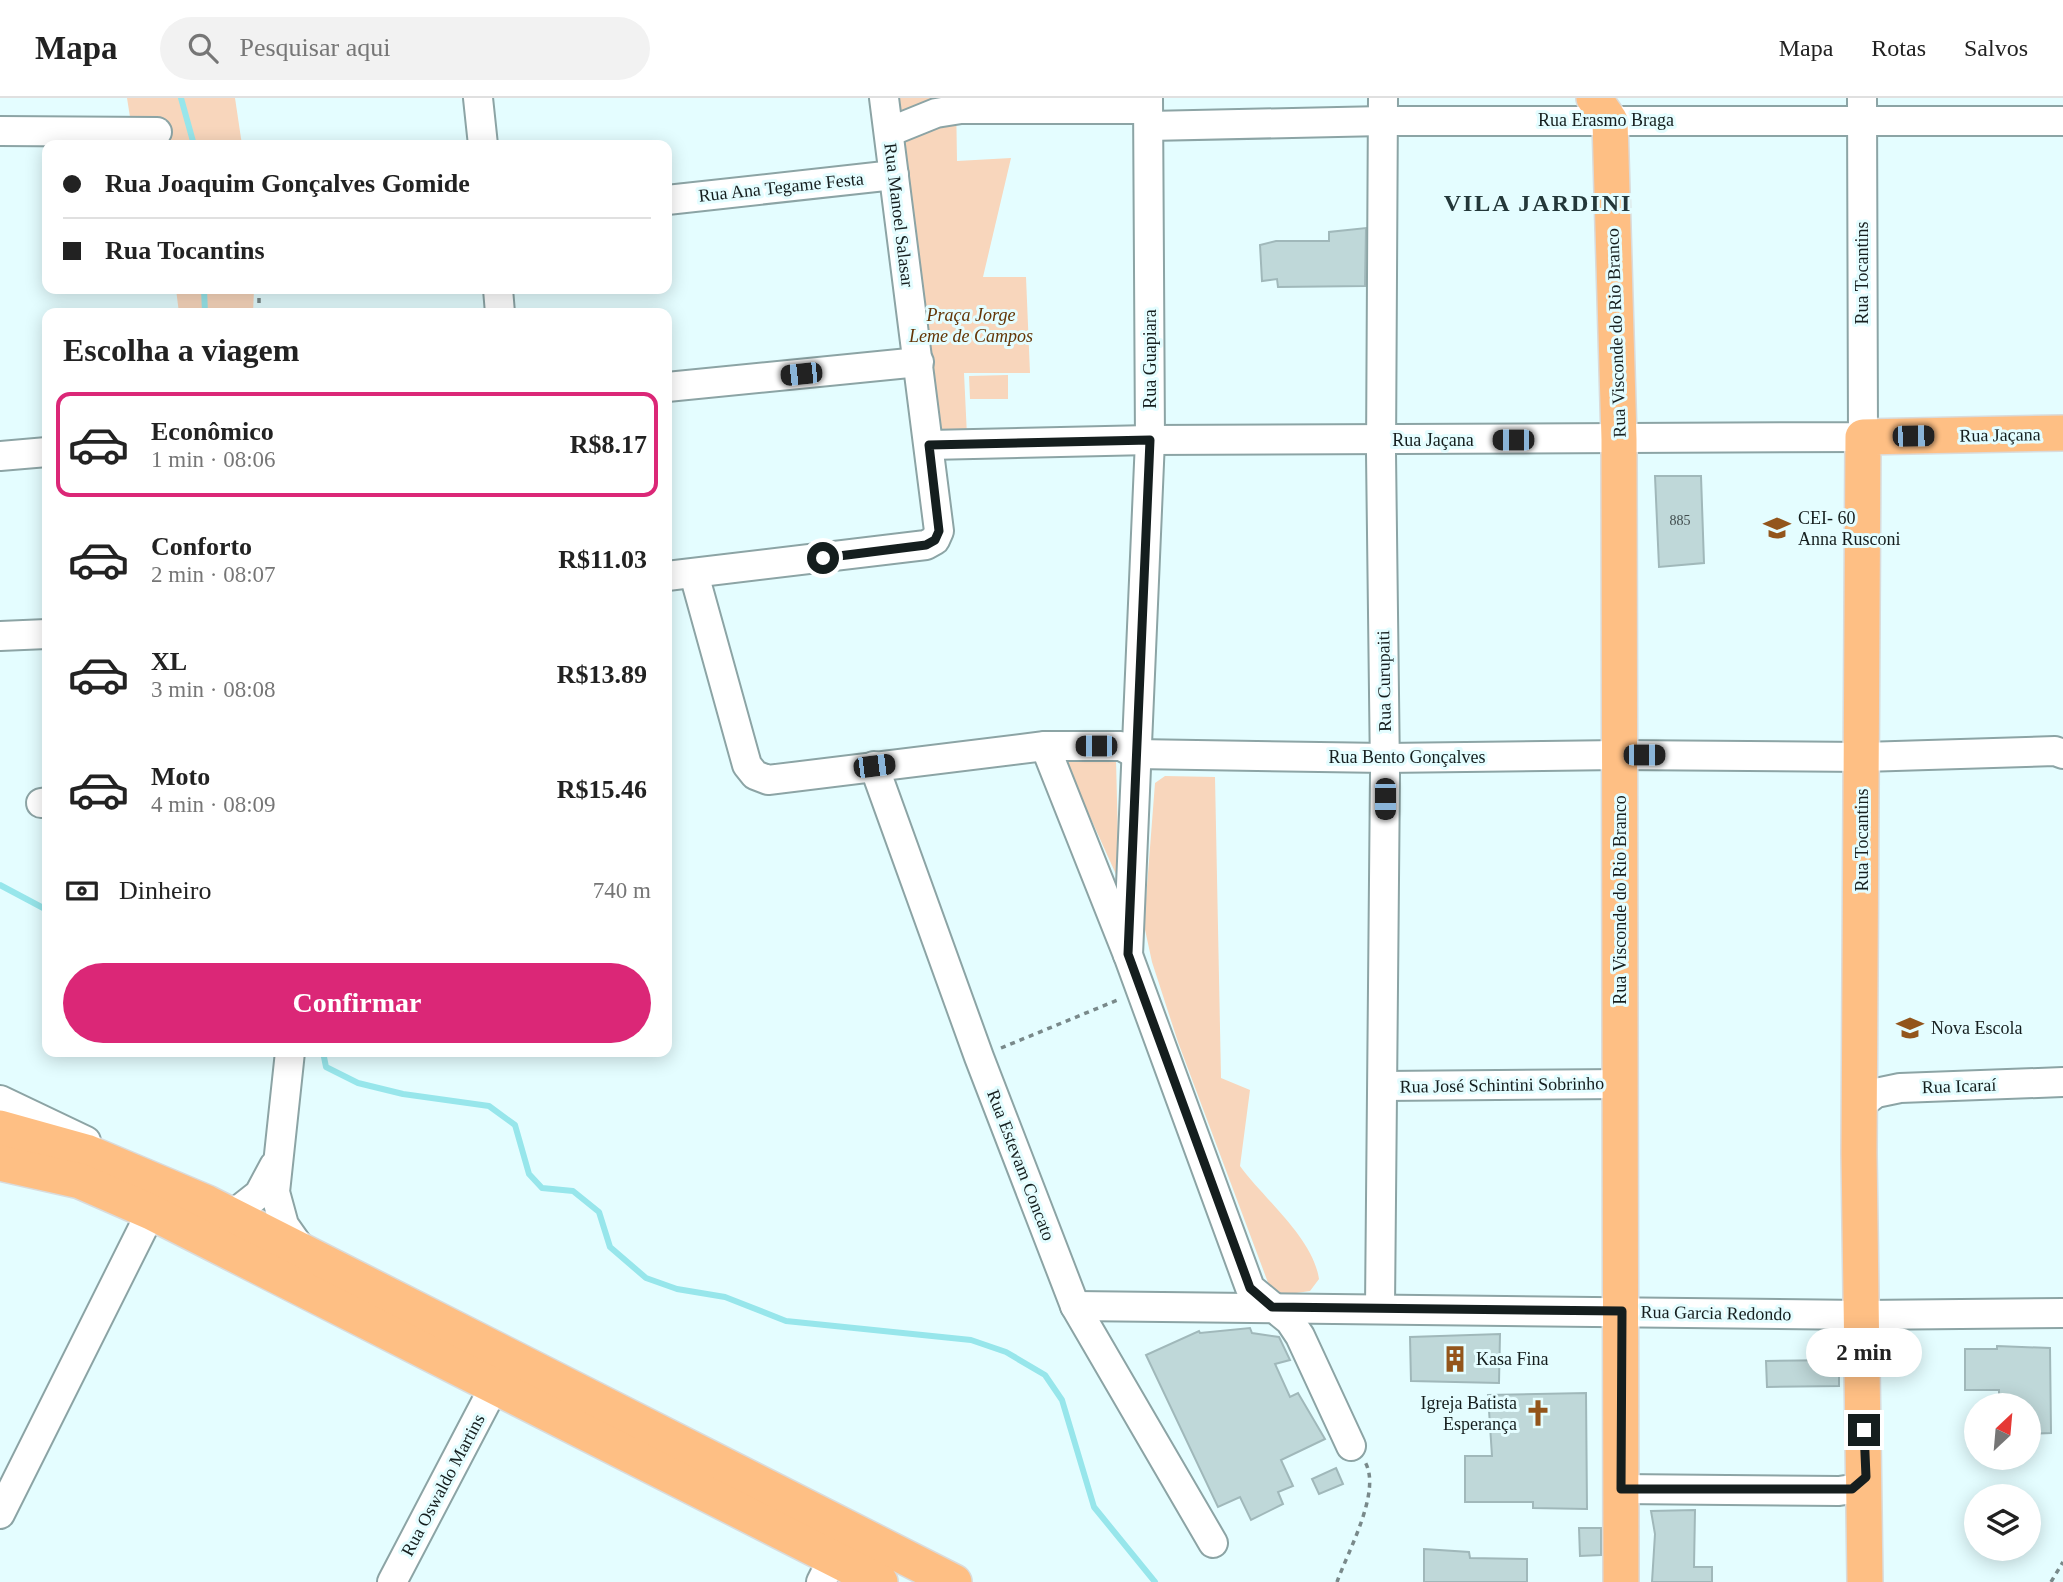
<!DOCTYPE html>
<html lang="pt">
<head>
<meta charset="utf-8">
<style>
	:root { --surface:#fff; --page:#f2f2f2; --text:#222; --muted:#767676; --line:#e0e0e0; --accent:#db2777 }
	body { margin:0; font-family:Georgia,serif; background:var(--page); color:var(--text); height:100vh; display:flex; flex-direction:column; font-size:26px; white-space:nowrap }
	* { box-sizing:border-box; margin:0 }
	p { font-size:23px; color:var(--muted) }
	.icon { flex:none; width:38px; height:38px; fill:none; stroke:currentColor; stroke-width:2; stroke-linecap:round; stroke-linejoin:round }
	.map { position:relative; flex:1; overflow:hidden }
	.sheet { position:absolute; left:42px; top:210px; width:630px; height:749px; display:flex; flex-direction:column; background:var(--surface); border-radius:14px; box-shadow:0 4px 18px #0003 }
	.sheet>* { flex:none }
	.top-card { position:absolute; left:42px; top:42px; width:630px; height:154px; border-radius:14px; box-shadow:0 4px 18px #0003; display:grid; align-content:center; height:154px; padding:0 21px; background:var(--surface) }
	.needle { width:46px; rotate:26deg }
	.fabs { position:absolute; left:1964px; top:1295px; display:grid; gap:14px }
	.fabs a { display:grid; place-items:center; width:77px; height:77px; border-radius:50%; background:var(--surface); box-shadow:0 4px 18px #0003; font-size:35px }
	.end { position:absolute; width:32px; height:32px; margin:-16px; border:9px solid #151e1e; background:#fff; box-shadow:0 0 0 4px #fff }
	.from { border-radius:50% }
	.bubble { position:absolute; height:49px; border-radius:24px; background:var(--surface); box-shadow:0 4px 18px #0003; font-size:23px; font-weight:700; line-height:49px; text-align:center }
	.car { position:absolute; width:21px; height:42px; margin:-21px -10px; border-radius:9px; box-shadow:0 0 5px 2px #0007; background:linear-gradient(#222 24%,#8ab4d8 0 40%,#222 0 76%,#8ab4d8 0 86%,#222 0) }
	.top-card b { display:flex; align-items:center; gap:24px; height:66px; font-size:26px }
	.top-card b+b { border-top:2px solid var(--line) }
	.top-card i { width:18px; height:18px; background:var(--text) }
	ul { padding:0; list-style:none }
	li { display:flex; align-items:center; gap:21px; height:105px; margin:0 14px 10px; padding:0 7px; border:4px solid transparent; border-radius:14px }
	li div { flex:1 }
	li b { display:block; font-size:26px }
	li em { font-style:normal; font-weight:700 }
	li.selected { border-color:var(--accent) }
	li>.icon { width:63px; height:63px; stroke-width:1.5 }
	h2 { padding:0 21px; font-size:32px; line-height:84px }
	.pay { display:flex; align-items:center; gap:18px; height:77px; padding:0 21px; font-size:26px }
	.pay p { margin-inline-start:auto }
	.action { display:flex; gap:14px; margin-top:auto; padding:14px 21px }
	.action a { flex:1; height:80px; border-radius:42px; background:var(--accent); color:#fff; font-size:28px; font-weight:700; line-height:80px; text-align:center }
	header { display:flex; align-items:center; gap:42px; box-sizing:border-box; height:98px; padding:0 35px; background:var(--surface); border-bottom:2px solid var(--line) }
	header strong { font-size:33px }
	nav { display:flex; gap:38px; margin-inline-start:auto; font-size:24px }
	.search { width:490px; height:63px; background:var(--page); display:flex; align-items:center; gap:18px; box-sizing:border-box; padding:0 24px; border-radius:38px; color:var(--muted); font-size:26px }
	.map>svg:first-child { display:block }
</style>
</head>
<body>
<header>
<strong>Mapa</strong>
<div class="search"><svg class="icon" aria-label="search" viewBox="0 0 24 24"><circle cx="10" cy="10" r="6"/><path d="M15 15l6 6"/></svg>Pesquisar aqui</div>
<nav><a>Mapa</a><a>Rotas</a><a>Salvos</a></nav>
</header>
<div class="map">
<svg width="2063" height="1484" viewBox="0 0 2063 1484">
	<rect width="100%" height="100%" fill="#e4fdff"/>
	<g fill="#f8d6bc">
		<polygon points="127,0 235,0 242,47 139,47 130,19"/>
		<polygon points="890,0 956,0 957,63 1011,60 983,179 1026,179 1030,275 964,275 967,338 944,335 935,326"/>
		<polygon points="176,191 254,191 253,215 179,215"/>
		<polygon points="1008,277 1008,301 970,301 969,278"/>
		<polygon points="1073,661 1116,661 1119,783 1068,670 1067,665"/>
		<path d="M1165 678 1215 679 1221 980 1250 992 1240 1068C1264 1101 1313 1140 1319 1181L1310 1193 1283 1197 1270 1190 1178 944 1152 864 1144 827 1155 685Z"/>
	</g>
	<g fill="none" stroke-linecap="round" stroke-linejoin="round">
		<g stroke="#97e6eb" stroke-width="6">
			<polyline points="181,0 194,47"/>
			<polyline points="204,191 205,215"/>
			<polyline points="0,787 47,812"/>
			<polyline points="323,954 326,969 358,985 403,996 489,1008 515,1027 529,1076 542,1090 573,1093 599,1114 610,1149 646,1180 677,1191 725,1199 786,1223 971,1242 1006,1254 1045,1277 1062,1302 1094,1409 1155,1484"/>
		</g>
	</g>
	<g fill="#bfd8d9" stroke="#a0b8ba" stroke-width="2">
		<polygon points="1366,130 1365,188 1278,189 1277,181 1262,183 1260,147 1276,143 1329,143 1329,134"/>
		<polygon points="1655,378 1701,378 1704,465 1659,469"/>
		<polygon points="1250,1230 1252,1235 1279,1239 1290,1262 1275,1266 1290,1299 1298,1295 1325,1341 1281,1362 1293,1388 1278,1394 1283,1406 1251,1422 1240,1399 1218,1409 1146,1257 1199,1233 1200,1235"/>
		<polygon points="1500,1236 1499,1285 1411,1283 1410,1239"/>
		<polygon points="1997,1248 2050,1250 2051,1335 2028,1336 2028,1307 1999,1307 1999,1292 1965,1292 1965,1251 1997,1251"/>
		<polygon points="1839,1262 1839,1288 1767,1289 1766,1263"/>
		<polygon points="1586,1295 1587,1411 1533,1410 1533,1404 1465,1404 1465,1358 1492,1358 1488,1297"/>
		<polygon points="1336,1370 1343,1386 1319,1396 1312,1381"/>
		<polygon points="1695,1412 1694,1469 1712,1469 1712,1484 1652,1484 1655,1436 1651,1413"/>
		<polygon points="1579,1430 1601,1430 1601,1457 1580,1458"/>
		<polygon points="1424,1451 1469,1454 1470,1460 1527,1461 1527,1484 1424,1484"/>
	</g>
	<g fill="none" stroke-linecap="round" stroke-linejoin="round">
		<defs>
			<g id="minor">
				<polyline points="478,0 483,47"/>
				<polyline points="1149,28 1383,23 2063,23"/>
				<polyline points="0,33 157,34"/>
				<polyline points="889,34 936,15 961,11 1148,11"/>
				<polyline points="667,102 894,77"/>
				<polyline points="498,191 500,215"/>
				<polyline points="667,289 919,264"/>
				<polyline points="929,347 1150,342 1863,339 1862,0"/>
				<polyline points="0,358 47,354"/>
				<polyline points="694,476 747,667 755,677 768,682 1045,648 1121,648 1136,656 1385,660 1619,657 1863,659 2055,653 2063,656"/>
				<polyline points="667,478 926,447 935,442 939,433 884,0"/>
				<polyline points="0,538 47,536"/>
				<polyline points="1045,648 1128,857 1250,1190 1290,1223 1300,1238 1351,1348"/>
				<polyline points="874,668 979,959 1075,1208 1213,1445"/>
				<polyline points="41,705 47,704"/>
				<polyline points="1128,857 1150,342 1148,0"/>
				<polyline points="290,954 275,1094 284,1127 303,1154"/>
				<polyline points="1383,988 1622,986"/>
				<polyline points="0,1002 86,1043"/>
				<polyline points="1860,1007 1876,995 1900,990 2063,984"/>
				<polyline points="231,1118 259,1096 274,1068"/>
				<polyline points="1075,1208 1863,1217 2063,1215"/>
				<polyline points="1380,1209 1385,675 1381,355 1383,0"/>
				<polyline points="1621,1391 1839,1393 1852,1391 1865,1379"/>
				<polyline points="0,1416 151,1114"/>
				<polyline points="392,1484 494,1289"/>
				<polyline points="821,1484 833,1460"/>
			</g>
			<g id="major">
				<polyline points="1594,0 1610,23 1619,341 1621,1484"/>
				<polyline points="0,1030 86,1054 207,1105 954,1484"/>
				<polyline points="0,1065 80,1083 151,1114 880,1484"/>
				<polyline points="1865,1484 1859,1055 1863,339 2063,335"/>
			</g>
		</defs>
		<use href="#minor" stroke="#8ca4a5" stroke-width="32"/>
		<use href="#major" stroke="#dadbdb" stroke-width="38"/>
		<g stroke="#79898a" stroke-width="3.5" stroke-dasharray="5 5" stroke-linecap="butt">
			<polyline points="259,215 259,191"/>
			<polyline points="1001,950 1120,901"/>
			<path d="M1337 1484C1348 1453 1382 1393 1365 1364"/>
			<polyline points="2051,1484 2063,1464"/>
		</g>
		<use href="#minor" stroke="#fff" stroke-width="28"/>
		<use href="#major" stroke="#febf84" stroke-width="35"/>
	</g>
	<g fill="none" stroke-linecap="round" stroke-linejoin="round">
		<polyline stroke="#151e1e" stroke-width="9" points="823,460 926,447 935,442 939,433 929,347 1150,342 1128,856 1250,1190 1272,1209 1622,1213 1621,1391 1852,1391 1866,1379 1864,1332"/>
	</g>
	<defs>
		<symbol id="school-bare" viewBox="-9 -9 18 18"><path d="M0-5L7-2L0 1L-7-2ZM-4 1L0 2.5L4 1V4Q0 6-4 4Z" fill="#93551b" stroke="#e4fdff" stroke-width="2.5" paint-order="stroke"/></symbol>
		<symbol id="building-bare" viewBox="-9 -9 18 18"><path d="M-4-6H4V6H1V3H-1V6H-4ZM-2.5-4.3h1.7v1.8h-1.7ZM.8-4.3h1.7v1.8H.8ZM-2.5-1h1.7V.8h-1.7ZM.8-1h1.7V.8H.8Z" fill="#93551b" stroke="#e4fdff" stroke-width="2.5" paint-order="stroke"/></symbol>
		<symbol id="church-bare" viewBox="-9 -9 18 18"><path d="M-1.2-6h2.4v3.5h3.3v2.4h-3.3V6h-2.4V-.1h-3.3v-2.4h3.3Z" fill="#93551b" stroke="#e4fdff" stroke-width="2.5" paint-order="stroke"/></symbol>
	</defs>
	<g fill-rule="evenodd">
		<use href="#school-bare" x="1758" y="411" width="38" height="38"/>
		<use href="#school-bare" x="1891" y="911" width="38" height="38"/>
		<use href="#building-bare" x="1436" y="1242" width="38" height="38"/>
		<use href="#church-bare" x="1519" y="1296" width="38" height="38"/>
	</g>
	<g text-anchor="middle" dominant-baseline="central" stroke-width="6" stroke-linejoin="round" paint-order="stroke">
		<g font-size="14" fill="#404c4d">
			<text x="1680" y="422">885</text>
		</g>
		<g font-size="18" fill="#151e1e" stroke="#e4fdff">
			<text x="1606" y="22">Rua Erasmo Braga</text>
			<text transform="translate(781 89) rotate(-6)">Rua Ana Tegame Festa</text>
			<text transform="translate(899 117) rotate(83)">Rua Manoel Salasar</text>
			<text transform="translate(1862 175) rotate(-90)">Rua Tocantins</text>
			<text transform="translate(1616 235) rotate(-92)">Rua Visconde do Rio Branco</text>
			<text transform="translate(1150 261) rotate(-90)">Rua Guapiara</text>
			<text transform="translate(2000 337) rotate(-1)">Rua Jaçana</text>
			<text x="1433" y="342">Rua Jaçana</text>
			<text transform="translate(1384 583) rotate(-91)">Rua Curupaiti</text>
			<text x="1407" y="659">Rua Bento Gonçalves</text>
			<text transform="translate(1862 742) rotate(-90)">Rua Tocantins</text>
			<text transform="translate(1620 802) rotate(-90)">Rua Visconde do Rio Branco</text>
			<text transform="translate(1502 987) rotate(-1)">Rua José Schintini Sobrinho</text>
			<text transform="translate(1959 988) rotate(-2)">Rua Icaraí</text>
			<text transform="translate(1021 1067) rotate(69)">Rua Estevam Concato</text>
			<text transform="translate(1716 1215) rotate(1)">Rua Garcia Redondo</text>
			<text transform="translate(443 1387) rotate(-62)">Rua Oswaldo Martins</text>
		</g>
		<g font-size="18" font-style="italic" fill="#643506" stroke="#e4fdff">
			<text x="971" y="217">Praça Jorge<tspan x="971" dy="21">Leme de Campos</tspan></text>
		</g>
		<g font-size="18" fill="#151e1e" stroke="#e4fdff" text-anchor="start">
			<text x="1798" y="420">CEI- 60<tspan x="1798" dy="21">Anna Rusconi</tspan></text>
			<text x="1931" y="930">Nova Escola</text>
			<text x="1476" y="1261">Kasa Fina</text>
			<text x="1517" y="1305" text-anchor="end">Igreja Batista<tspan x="1517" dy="21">Esperança</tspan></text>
		</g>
		<g font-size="24" font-weight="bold" letter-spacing="2" fill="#233739" stroke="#e4fdff">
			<text x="1538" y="105">VILA JARDINI</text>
		</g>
	</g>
</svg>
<div class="fabs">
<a><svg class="needle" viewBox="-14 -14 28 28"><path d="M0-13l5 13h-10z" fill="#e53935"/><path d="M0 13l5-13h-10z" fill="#767676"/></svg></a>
<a><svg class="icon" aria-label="layers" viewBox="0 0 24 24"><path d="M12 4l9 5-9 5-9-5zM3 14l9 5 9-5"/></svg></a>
</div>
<i class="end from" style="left:823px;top:460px"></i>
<i class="end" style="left:1864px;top:1332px"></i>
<div class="bubble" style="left:1806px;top:1230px;width:116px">2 min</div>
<i class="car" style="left:801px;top:276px;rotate:264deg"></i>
<i class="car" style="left:1913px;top:338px;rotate:89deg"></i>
<i class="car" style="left:1513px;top:342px;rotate:270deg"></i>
<i class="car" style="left:1096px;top:648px;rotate:270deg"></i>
<i class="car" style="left:1644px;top:657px;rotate:90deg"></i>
<i class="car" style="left:874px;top:668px;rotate:83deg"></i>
<i class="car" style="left:1385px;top:701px;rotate:180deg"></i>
<div class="top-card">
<b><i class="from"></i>Rua Joaquim Gonçalves Gomide</b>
<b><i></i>Rua Tocantins</b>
</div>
<section class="sheet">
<h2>Escolha a viagem</h2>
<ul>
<li class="selected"><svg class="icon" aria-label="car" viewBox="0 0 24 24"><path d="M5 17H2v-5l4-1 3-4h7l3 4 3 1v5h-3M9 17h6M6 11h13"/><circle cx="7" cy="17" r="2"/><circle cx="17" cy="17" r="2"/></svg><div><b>Econômico</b><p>1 min · 08:06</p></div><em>R$8.17</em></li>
<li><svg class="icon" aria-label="car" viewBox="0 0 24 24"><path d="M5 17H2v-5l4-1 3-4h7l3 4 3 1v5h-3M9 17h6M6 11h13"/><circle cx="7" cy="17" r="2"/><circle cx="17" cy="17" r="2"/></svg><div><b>Conforto</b><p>2 min · 08:07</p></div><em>R$11.03</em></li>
<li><svg class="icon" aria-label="car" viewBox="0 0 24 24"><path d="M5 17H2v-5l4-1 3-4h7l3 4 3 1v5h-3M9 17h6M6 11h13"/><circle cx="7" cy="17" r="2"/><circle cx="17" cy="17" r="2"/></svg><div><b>XL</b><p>3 min · 08:08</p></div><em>R$13.89</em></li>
<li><svg class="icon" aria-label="car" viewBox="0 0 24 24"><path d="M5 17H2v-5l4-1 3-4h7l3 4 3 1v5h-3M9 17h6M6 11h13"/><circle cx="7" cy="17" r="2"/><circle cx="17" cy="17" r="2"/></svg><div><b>Moto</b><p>4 min · 08:09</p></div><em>R$15.46</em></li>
</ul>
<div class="pay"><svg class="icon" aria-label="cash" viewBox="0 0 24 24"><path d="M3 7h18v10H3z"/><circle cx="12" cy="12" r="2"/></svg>Dinheiro<p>740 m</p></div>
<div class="action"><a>Confirmar</a></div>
</section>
</div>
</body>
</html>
